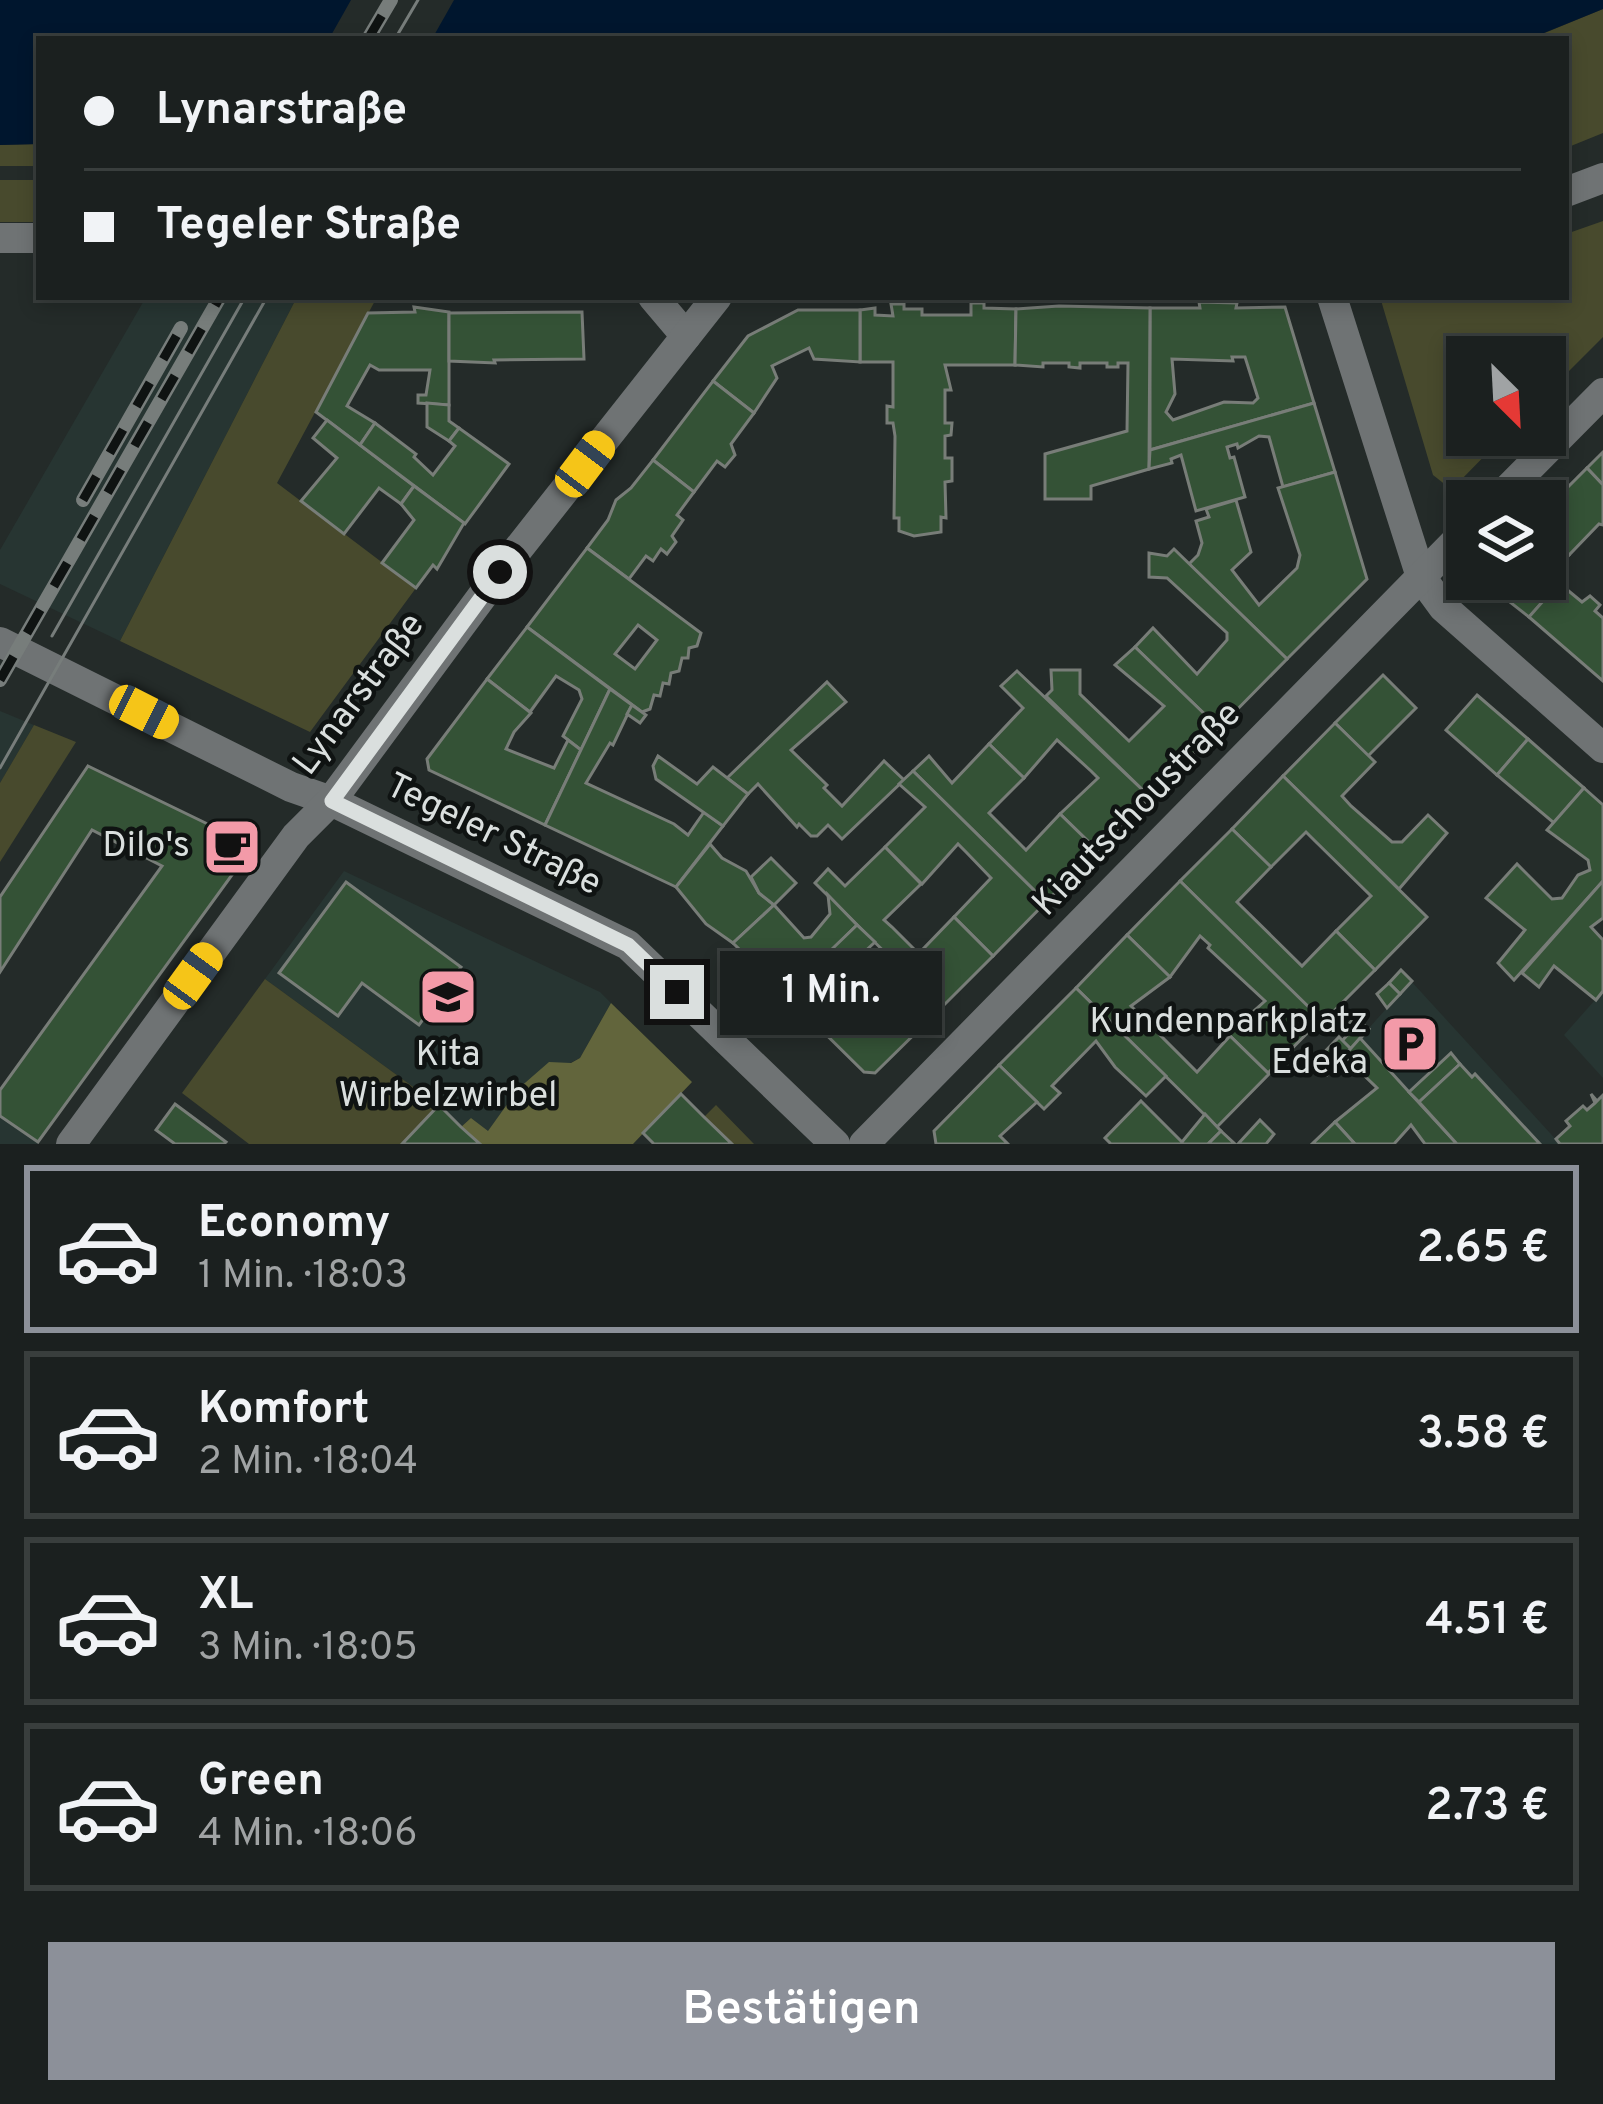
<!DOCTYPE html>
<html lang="de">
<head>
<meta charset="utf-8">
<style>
	:root { --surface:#1b201f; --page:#282d2c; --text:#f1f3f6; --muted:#a0a3a4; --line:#393e3d; --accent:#8c9099 }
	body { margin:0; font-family:Overpass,sans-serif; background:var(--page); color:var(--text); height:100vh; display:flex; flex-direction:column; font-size:45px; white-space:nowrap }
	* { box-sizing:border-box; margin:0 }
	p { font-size:39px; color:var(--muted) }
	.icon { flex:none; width:66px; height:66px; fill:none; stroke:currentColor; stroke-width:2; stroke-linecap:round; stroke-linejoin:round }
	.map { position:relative; height:1144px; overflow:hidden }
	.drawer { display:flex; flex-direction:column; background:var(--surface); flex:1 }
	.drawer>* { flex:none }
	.banner { position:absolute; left:36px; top:36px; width:1533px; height:264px; border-radius:0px; box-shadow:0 6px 18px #0003,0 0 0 3px var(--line); display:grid; align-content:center; height:264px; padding:0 48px; background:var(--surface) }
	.needle { width:78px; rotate:156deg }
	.tools { position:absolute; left:1446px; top:336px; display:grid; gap:24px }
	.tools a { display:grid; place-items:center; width:120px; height:120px; border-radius:0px; background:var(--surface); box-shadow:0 6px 18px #0003,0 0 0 3px var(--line); font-size:60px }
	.end { position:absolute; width:54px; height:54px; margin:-27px; border:15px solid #dadfde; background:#111; box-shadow:0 0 0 6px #111 }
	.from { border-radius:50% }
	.bubble { position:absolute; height:84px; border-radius:0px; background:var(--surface); box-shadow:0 6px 18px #0003,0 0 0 3px var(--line); font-size:39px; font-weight:600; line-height:84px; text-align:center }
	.car { position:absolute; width:36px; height:72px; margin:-36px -18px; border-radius:15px; box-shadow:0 0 9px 3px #0007; background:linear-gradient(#f5c518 24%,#345 0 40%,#f5c518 0 76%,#345 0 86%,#f5c518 0) }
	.banner b { display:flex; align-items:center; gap:42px; height:114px; font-size:45px }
	.banner b+b { border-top:3px solid var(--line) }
	.banner i { width:30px; height:30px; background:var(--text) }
	ul { padding:21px 0 0; list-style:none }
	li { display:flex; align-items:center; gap:36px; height:168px; margin:0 24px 18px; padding:0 24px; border:6px solid var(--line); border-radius:0px }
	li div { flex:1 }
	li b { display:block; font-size:45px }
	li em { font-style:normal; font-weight:600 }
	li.on { border-color:var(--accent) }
	li>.icon { width:108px; height:108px; stroke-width:1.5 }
	.action { display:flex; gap:24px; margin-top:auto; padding:24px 48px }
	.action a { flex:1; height:138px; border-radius:0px; background:var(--accent); color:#fff; font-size:48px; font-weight:600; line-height:138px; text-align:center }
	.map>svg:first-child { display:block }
</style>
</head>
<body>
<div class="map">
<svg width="1603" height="1144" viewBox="0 0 1603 1144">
	<rect width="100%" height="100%" fill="#242b29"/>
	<g fill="#273532">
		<polygon points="146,297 297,297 120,641 0,584 0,550"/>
		<polygon points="0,711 34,725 0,783"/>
		<polygon points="344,871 600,992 611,1003 580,1058 518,1089 488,1132 471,1118 461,1127 438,1105 265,979"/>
		<polygon points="1411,981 1560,1144 1457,1144 1360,1038"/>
		<polygon points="1603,991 1603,1078 1564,1035"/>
		<polygon points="0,1116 38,1142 37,1144 0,1144"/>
	</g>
	<g fill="#484a2d">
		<polygon points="1603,9 1603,133 1566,148 1566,39 1530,39"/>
		<polygon points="39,144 39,166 0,166 0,145"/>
		<rect x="0" y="180" width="39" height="42"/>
		<polygon points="1603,221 1603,337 1545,395 1545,357 1467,357 1467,435 1505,435 1458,483 1447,486 1433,475 1380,297 1566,297 1566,234"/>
		<polygon points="297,297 377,297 277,483 416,588 310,732 120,641"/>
		<polygon points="34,725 76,742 0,862 0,783"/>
		<polygon points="265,979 438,1105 480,1144 249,1144 182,1093"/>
		<polygon points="716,1105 753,1143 754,1144 732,1144 704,1117"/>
	</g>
	<polygon fill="#62653c" points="611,1003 692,1082 633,1144 480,1144 461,1127 471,1118 488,1131 518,1089 549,1062 571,1063 580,1058"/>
	<polygon fill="#00162e" points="0,0 1603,0 1603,9 1529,39 39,39 39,144 0,145"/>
	<polygon fill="#242b29" points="351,0 454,0 432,39 329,39"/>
	<g fill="#345236" stroke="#787d78" stroke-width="3" fill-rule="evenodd">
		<path d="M1199 302 1237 303 1236 308 1285 307 1314 403 1150 450V308H1200ZM1232 357H1245L1258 398 1253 403 1224 402 1173 420 1166 412 1175 394 1172 359 1233 361Z"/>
		<polygon points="971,303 984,303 984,308 1016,309 1015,365 945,365 951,390 945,390 945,423 952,423 951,435 945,436 945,458 952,458 952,481 945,482 946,518 941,517 941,532 914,536 899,531 899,518 894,518 895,436 893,423 887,423 887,406 893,407 893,362 860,362 860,310 875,308 875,315 893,316 891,304 904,304 904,309 922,309 922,315 971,315"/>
		<polygon points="1059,306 1150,308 1149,469 1091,486 1091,499 1045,499 1045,454 1127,431 1128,363 1118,363 1118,367 1107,367 1107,363 1080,363 1080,368 1069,367 1069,363 1043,363 1043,367 1015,365 1016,309"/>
		<polygon points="414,307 449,312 449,405 418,403 418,395 426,395 430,370 379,370 370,365 347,406 375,423 360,445 316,412 368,313 415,312"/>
		<polygon points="798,310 860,310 860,362 814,359 809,348 772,366 777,378 754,413 713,381 748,336"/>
		<polygon points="582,312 584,359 494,360 495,363 449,361 449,313"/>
		<polygon points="713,381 754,413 731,444 735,455 725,467 717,461 694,492 653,460"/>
		<polygon points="427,403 449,405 449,421 459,428 449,441 427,427"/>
		<polygon points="1314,403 1335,472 1283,487 1269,437 1259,436 1238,448 1237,444 1227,447 1230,458 1234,457 1245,497 1196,511 1181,455 1171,459 1172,463 1149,469 1150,450"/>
		<polygon points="327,420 414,486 401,504 379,488 344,534 301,501 337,458 313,438"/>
		<polygon points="375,423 416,454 414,457 433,475 455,446 449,441 459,428 509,464 465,524 360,445"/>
		<polygon points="1603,452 1603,485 1587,468"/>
		<polygon points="653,460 694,492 677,515 683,520 672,536 676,542 667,554 661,549 653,561 646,556 629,579 587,548 608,520 616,500 631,488"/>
		<polygon points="1587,468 1603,485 1603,525 1599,524 1569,555 1545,531 1545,510 1559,502 1556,499"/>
		<polygon points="1335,472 1367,579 1287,659 1189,564 1198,555 1202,543 1196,521 1209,517 1206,509 1236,500 1251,552 1232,570 1259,605 1297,568 1300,555 1278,488"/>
		<polygon points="414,486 464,523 437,569 433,565 416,588 382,563 414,520 401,504"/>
		<polygon points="1545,531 1569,555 1549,571 1545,568"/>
		<path d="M587 548 701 633 697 646 689 648 688 658H682L679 671 671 673 669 684 663 683 660 696 654 695 650 709 642 712 527 627ZM638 625 657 640 635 669 615 654Z"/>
		<polygon points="1174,549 1287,659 1219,728 1135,647 1153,628 1197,674 1227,640 1227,633 1167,578 1149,577 1149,553 1167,556"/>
		<polygon points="1545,568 1560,582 1529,617 1492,588 1495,584 1490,579 1545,579"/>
		<polygon points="1559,583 1582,602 1590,596 1600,605 1595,611 1603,618 1603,681 1529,617"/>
		<polygon points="527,627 610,689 581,750 563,736 582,699 579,690 556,676 530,712 487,679"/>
		<polygon points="1135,647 1219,728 1150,797 1046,696 1052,690 1051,670 1080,670 1080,694 1129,741 1164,706 1115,665"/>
		<polygon points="1017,671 1150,797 1097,850 1060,814 1098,778 1091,771 1057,740 1024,778 989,744 1023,708 1001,686"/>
		<polygon points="1383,675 1416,708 1368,756 1335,723"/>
		<polygon points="487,679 531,713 514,732 506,749 554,768 568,740 581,750 545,825 429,770 427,759"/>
		<polygon points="827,682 846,702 791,750 827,785 824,788 842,806 884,761 904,780 842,839 828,825 817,836 811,836 799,824 797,827 758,784 748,794 727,778"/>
		<polygon points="610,689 632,705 613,745 610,743 586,783 674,824 688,835 704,812 723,826 676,887 545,825"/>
		<polygon points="1477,695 1528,739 1497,775 1446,730"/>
		<polygon points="632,705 646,715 640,723 627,714"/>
		<polygon points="1335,723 1375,762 1342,796 1351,806 1392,842 1402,842 1428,815 1447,833 1399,889 1283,776"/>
		<polygon points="1528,739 1584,788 1554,823 1497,775"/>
		<polygon points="989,744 1024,778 989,813 1026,850 1060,814 1097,850 1046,902 913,771 929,756 952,783"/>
		<polygon points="658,756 697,784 713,767 748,794 723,826 656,779 653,766"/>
		<polygon points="88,766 253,846 38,1142 0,1116 0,1090 162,866 92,830 0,972 0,897"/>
		<polygon points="913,771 1046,902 993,956 954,917 991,878 966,852 958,844 922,884 885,847 925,807 899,784"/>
		<polygon points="1283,776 1427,917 1375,970 1336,931 1371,896 1314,840 1306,832 1271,867 1232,829"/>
		<polygon points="1584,788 1603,805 1603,881 1514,980 1498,963 1525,930 1486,898 1517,864 1552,899 1562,898 1578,875 1590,870 1588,860 1547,830"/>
		<polygon points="1232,829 1271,867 1237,902 1302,966 1336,931 1375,970 1323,1022 1180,881"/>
		<polygon points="710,844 722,858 746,871 759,893 774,905 733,943 706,924 676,887"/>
		<polygon points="885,847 921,884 884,920 892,927 916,951 922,950 954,917 993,956 941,1008 815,883 828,869 845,886"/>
		<polygon points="771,858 796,883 774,905 759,893 751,877"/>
		<polygon points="1180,881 1321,1019 1268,1073 1228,1034 1265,1001 1208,948 1210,945 1200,936 1170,977 1127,935"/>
		<polygon points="1603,881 1603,918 1591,927 1603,940 1603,991 1596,1000 1554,966 1539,987 1522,973"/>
		<polygon points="346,882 461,967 453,978 463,984 446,1007 437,1000 419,1025 362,983 338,1016 279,973"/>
		<polygon points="828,895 857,925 786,995 733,943 774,905 804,938 811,937 830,914"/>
		<polygon points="857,925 875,942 847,968 830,951"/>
		<polygon points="1127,935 1170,977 1131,1006 1197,1072 1230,1036 1269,1074 1217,1127 1076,988"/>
		<polygon points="830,951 845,966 837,974 868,1005 903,970 941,1008 875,1073 864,1072 786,995"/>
		<polygon points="1401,970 1412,981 1400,994 1389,983"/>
		<polygon points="1389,983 1400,994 1387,1008 1377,994"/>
		<polygon points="1076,988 1166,1076 1146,1096 1115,1067 1096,1041 1052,1086 1060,1093 1044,1109 999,1065"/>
		<polygon points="1355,1018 1369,1029 1351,1049 1342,1041 1349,1033 1344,1028"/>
		<polygon points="1339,1037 1351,1049 1327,1075 1314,1063"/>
		<polygon points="1360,1038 1409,1092 1457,1144 1425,1144 1411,1125 1394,1144 1355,1144 1335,1122 1377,1088 1344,1056"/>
		<polygon points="1451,1053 1460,1064 1419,1102 1409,1092"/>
		<polygon points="1460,1064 1472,1077 1475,1074 1540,1144 1457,1144 1419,1102"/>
		<polygon points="999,1065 1037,1102 1000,1136 1008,1144 936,1144 934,1131"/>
		<polygon points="681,1094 704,1117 732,1144 654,1144 643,1133"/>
		<polygon points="1591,1094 1597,1101 1603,1095 1603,1144 1560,1144 1556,1139 1570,1126 1566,1121 1583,1106 1587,1110 1595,1103"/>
		<polygon points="1141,1101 1182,1142 1205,1114 1221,1131 1208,1144 1111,1144 1105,1138"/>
		<polygon points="175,1104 226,1142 224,1144 175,1144 156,1130"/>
		<polygon points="439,1105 461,1127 480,1144 402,1144"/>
		<polygon points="1260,1120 1274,1134 1266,1144 1238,1144"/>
		<polygon points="1335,1122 1355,1144 1312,1144"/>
		<polygon points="1221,1131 1235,1144 1208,1144"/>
	</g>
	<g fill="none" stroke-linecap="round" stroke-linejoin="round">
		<g stroke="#6f7374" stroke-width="30">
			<polyline points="1566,192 1603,178"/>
			<polyline points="0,238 39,238"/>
			<polyline points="653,297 686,336"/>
			<polyline points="1332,297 1421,577 1443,607 1603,748"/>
			<polyline points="1496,501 1603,393"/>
			<polyline points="0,642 291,787 331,801 628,945 835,1144"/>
			<polyline points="71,1144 296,836 331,801 500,572 717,297"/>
			<polyline points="864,1144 1467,530"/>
		</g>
		<g stroke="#777d7b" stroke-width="3">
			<polyline points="395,39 418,0"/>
			<polyline points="52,636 245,297"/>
			<polyline points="0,768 267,297"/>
		</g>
		<defs>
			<g id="rail">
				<polyline points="368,39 391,0"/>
				<polyline points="83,500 181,328"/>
				<polyline points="0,680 220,297"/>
			</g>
		</defs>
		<use href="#rail" stroke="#777d7b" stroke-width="14"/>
		<use href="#rail" stroke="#0f1312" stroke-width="9" stroke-dasharray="27" stroke-linecap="butt"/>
	</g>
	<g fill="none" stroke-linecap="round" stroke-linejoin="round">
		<polyline stroke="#dadfde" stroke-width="15" points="500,572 332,801 628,945 677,992"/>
	</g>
	<defs>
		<symbol id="cafe-square" viewBox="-11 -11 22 22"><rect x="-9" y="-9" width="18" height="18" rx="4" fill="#f39aa8" stroke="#0f1312"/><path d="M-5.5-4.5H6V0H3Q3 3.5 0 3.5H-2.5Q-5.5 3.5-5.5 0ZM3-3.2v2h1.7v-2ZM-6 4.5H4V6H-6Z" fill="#111"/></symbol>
		<symbol id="school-square" viewBox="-11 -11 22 22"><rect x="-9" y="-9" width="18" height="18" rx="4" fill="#f39aa8" stroke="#0f1312"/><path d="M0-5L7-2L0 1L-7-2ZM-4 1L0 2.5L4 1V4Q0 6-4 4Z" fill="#111"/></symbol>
		<symbol id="parking-square" viewBox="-11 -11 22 22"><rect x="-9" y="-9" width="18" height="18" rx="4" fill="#f39aa8" stroke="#0f1312"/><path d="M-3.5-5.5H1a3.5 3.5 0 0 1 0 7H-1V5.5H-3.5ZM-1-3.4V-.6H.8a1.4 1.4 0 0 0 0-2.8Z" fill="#111"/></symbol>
	</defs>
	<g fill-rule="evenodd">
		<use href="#cafe-square" x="199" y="814" width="66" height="66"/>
		<use href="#school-square" x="415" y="964" width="66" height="66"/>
		<use href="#parking-square" x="1377" y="1011" width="66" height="66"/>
	</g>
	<g text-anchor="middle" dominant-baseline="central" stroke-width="9" stroke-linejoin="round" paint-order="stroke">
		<g font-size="36" fill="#dadfde" stroke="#0f1312">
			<text transform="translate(360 695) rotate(-53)">Lynarstraße</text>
			<text transform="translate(1138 810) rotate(-46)">Kiautschoustraße</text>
			<text transform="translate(493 836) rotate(26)">Tegeler Straße</text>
		</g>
		<g font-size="36" fill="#dadfde" stroke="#0f1312" text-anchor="end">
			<text x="190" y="847">Dilo's</text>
			<text x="1368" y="1023">Kundenparkplatz<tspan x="1368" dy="41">Edeka</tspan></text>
			<text x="448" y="1056" text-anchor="middle">Kita<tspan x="448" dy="41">Wirbelzwirbel</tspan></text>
		</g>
	</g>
</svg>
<div class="tools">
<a><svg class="needle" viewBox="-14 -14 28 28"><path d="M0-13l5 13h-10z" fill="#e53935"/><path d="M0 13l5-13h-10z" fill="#a0a3a4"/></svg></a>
<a><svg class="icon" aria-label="layers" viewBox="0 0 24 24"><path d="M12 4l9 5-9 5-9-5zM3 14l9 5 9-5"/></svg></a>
</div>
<i class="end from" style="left:500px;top:572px"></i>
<i class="end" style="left:677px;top:992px"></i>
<div class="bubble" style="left:720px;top:951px;width:222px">1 Min.</div>
<i class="car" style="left:585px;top:464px;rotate:37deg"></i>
<i class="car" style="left:144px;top:712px;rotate:117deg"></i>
<i class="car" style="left:193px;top:976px;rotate:36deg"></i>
<div class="banner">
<b><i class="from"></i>Lynarstraße</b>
<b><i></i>Tegeler Straße</b>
</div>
</div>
<section class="drawer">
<ul>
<li class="on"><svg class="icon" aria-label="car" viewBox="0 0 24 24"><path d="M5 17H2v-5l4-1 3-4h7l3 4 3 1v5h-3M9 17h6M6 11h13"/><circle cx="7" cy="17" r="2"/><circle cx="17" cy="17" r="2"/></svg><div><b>Economy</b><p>1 Min. · 18:03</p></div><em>2.65 €</em></li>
<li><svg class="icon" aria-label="car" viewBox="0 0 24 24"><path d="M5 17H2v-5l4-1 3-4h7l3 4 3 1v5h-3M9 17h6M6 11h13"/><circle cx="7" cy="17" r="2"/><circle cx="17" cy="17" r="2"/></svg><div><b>Komfort</b><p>2 Min. · 18:04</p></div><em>3.58 €</em></li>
<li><svg class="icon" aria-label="car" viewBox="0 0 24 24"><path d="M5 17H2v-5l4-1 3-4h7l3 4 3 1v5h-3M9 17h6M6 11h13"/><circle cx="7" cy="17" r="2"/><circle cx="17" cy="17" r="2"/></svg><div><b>XL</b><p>3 Min. · 18:05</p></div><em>4.51 €</em></li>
<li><svg class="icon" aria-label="car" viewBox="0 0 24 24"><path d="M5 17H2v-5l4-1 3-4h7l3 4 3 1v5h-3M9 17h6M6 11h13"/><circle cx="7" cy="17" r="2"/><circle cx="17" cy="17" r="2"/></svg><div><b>Green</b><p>4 Min. · 18:06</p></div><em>2.73 €</em></li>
</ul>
<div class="action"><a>Bestätigen</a></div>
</section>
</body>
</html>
